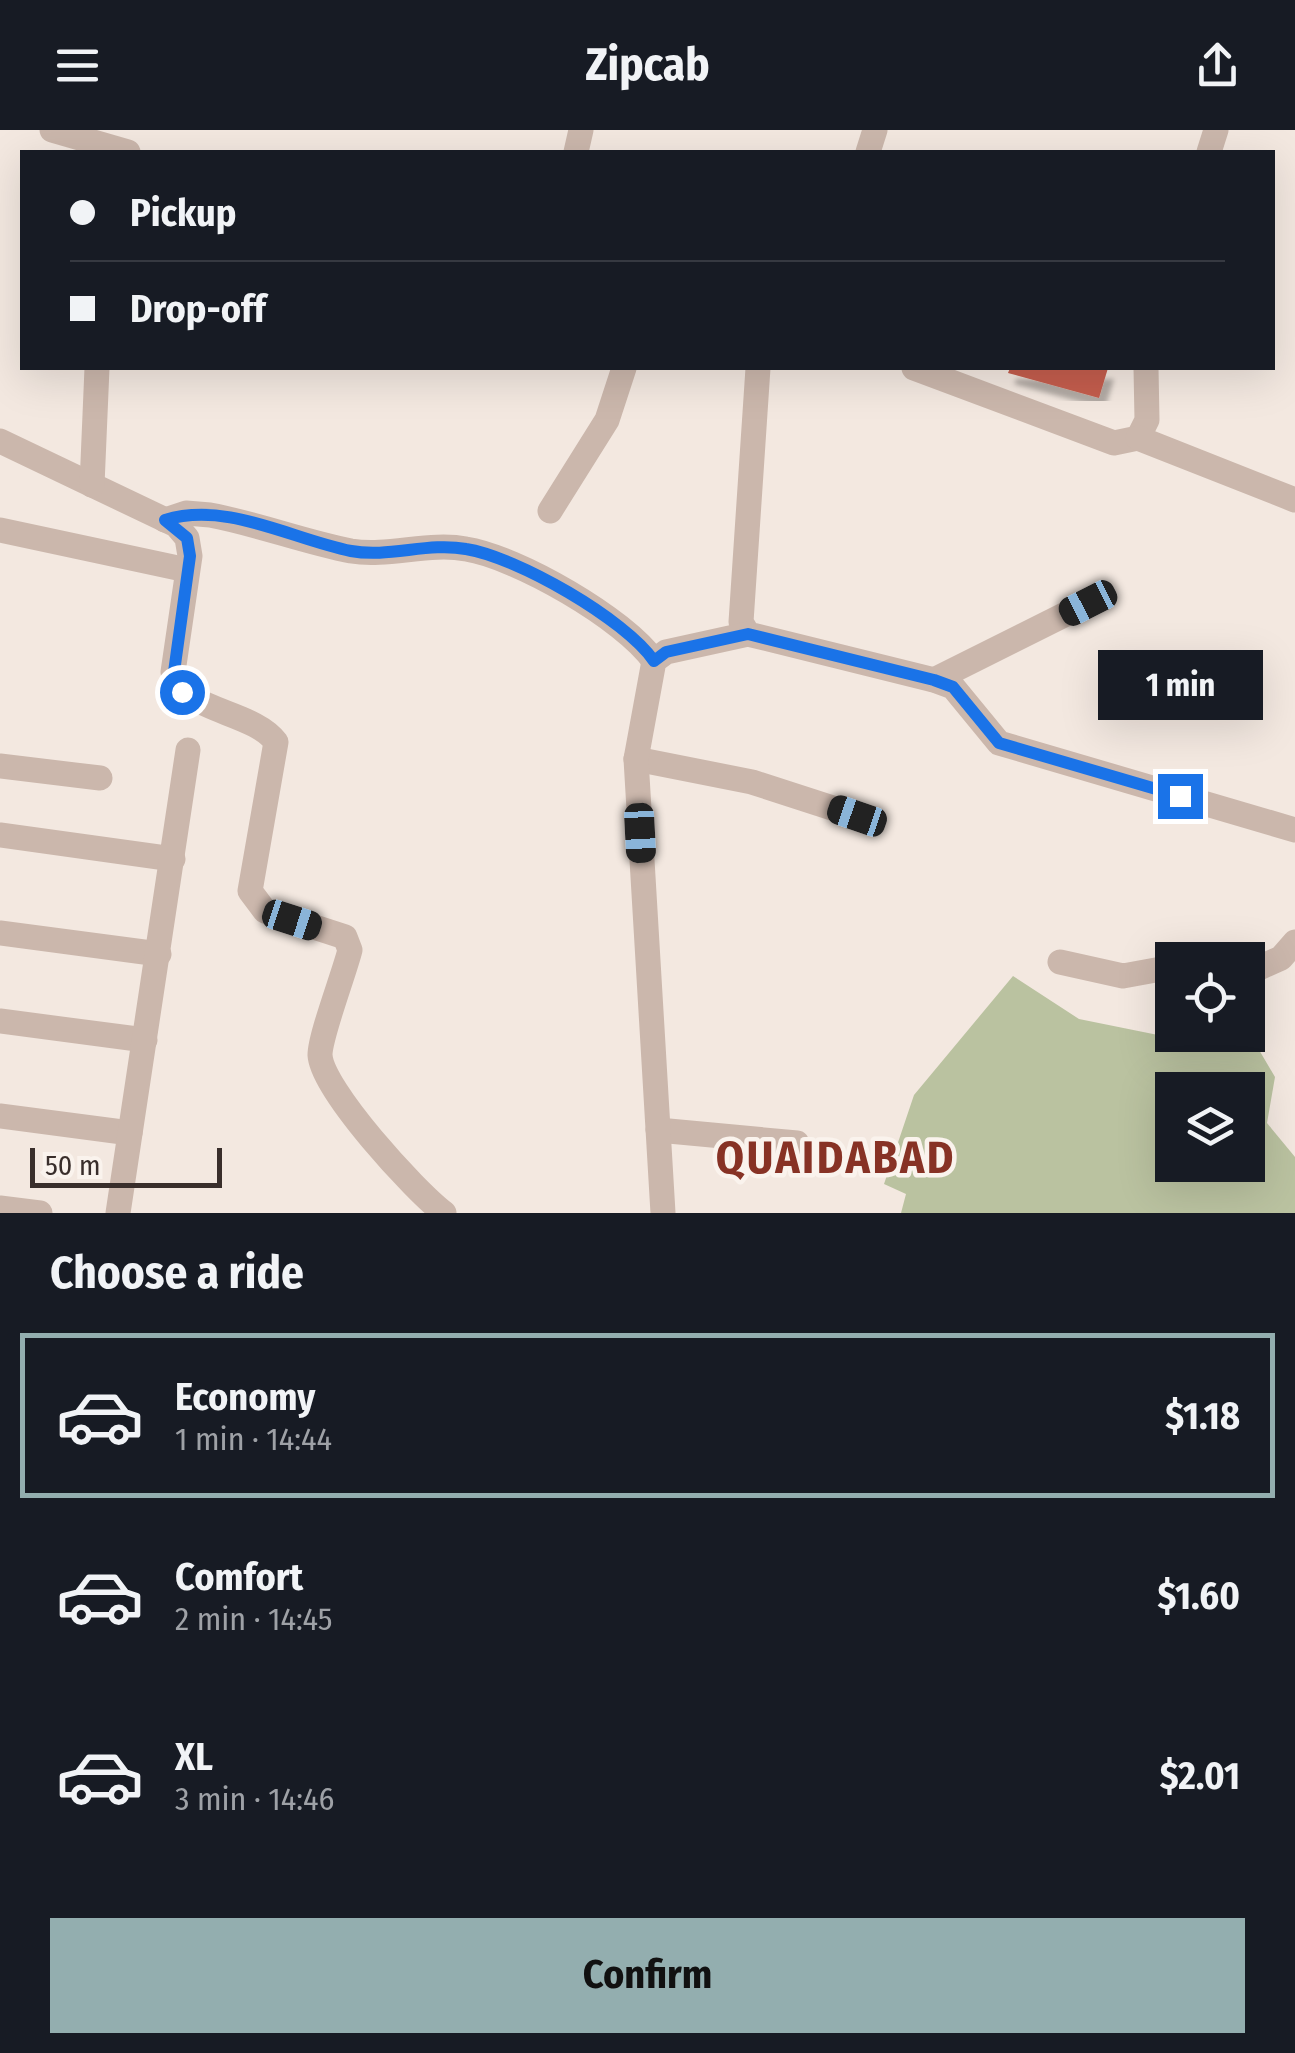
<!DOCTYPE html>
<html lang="en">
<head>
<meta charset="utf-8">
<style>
	:root { --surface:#171b24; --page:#242831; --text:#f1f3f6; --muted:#9ea1a6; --line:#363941; --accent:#93aeaf }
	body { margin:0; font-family:"Fira Sans Condensed",sans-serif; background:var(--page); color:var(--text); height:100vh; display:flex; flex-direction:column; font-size:38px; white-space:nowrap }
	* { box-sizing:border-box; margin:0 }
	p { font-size:32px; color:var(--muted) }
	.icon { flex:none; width:55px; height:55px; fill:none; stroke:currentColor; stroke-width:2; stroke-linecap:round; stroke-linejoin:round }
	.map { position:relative; height:1083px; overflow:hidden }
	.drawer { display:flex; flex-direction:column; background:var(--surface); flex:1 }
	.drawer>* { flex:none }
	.banner { position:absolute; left:20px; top:20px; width:1255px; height:220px; border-radius:0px; box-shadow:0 10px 40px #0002; display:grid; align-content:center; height:220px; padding:0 50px; background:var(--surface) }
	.tools { position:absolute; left:1155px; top:812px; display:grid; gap:20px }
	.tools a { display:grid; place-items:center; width:110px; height:110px; border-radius:0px; background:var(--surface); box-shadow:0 10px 40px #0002; font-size:50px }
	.scale { position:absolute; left:30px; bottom:25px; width:192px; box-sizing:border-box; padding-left:10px; border:5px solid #392e2b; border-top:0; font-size:28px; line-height:35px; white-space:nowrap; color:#392e2b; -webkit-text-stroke:8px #faf3ed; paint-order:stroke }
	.end { position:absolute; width:45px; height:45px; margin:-22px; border:12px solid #1a73e8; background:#fff; box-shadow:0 0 0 5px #fff }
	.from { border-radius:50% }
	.bubble { position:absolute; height:70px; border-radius:0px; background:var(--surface); box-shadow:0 10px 40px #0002; font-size:32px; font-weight:700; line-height:70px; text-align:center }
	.car { position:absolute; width:30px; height:60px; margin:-30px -15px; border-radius:12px; box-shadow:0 0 8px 2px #0007; background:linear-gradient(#222 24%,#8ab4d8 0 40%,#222 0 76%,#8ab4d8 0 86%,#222 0) }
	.banner b { display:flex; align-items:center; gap:35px; height:95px; font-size:38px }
	.banner b+b { border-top:2px solid var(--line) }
	.banner i { width:25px; height:25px; background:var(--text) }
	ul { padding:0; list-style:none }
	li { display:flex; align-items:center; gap:30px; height:165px; margin:0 20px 15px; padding:0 30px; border:5px solid transparent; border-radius:0px }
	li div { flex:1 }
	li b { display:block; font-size:38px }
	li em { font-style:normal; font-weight:700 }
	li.active { border-color:var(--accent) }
	li>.icon { width:90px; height:90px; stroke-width:1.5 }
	h2 { padding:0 50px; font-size:45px; line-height:120px }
	.primary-button { display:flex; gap:20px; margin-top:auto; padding:20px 50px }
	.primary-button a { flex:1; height:115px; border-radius:0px; background:var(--accent); color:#111; font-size:40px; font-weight:700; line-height:115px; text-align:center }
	header { display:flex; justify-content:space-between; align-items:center; height:130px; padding:0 50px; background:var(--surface); font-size:45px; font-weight:700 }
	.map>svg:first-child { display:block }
</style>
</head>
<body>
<header><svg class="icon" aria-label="menu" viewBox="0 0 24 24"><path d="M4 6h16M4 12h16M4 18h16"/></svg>Zipcab<svg class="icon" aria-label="share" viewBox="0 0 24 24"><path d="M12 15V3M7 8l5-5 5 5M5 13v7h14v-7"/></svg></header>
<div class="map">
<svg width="1295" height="1083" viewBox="0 0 1295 1083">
	<defs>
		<filter id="shadow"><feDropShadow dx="6" dy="11" stdDeviation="2.5" flood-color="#0004"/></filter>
	</defs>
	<rect width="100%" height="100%" fill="#f3e8e0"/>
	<path fill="#bac2a0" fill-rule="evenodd" d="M1013 846 1079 889 1158 905H1235L1255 913 1275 947 1267 993 1295 1027V1083H901L906 1064 884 1054 914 965ZM1172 960H1248V1035H1172Z"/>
	<polygon fill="#c45d4d" filter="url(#shadow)" points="1010,238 1108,238 1099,268 1008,243"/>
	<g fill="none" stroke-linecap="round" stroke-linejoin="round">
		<g stroke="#cbb7ac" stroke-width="25">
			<polyline points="52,0 128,22"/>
			<polyline points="576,22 581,0"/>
			<polyline points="868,22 875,0"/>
			<polyline points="1209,22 1216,0"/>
			<polyline points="758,238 741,492 748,504 934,550 953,557 999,613 1295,700"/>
			<polyline points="914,238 1114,313 1138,308 1147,290 1146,238"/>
			<polyline points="1138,308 1295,370"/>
			<path d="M0 311 176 395 187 408 190 426 173 542C182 582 252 580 276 612L250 761 265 781 345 807 350 820C344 844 320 906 320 925 322 960 415 1061 444 1083"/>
			<polyline points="92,355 97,238"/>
			<polyline points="550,381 607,290 624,238"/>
			<path d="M165 390 186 383 210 385C258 394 304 412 351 421 389 427 429 412 466 419 517 427 625 489 654 531"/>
			<polyline points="0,400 187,440"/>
			<polyline points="934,550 1088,473"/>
			<polyline points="636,629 752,652 857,686"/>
			<polyline points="0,636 100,648"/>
			<polyline points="0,705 173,729"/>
			<polyline points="0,803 159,824"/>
			<polyline points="1060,832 1123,846 1172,837"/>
			<polyline points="1248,843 1281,828 1295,812"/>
			<polyline points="0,891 145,910"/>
			<polyline points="0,986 130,1003"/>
			<polyline points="658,1000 797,1013"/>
			<polyline points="0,1078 40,1083"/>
			<polyline points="118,1083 188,620"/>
			<polyline points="663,1083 636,629 654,531 666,522 748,504"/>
		</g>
	</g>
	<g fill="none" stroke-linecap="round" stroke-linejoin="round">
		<path stroke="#1a73e8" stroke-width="12" d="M182 562 174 542 190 426 187 408 165 390C227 371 291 409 351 421 389 428 428 412 466 419 517 427 625 489 654 531L666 522 748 504 934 550 953 557 999 613 1180 666"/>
	</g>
	<g text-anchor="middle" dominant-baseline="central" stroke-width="9" stroke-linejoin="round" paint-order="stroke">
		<g font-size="45" font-weight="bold" letter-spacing="2.5" fill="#873225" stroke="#faf3ed">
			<text x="836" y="1028">QUAIDABAD</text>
		</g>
	</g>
</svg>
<div class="tools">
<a><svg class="icon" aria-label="locate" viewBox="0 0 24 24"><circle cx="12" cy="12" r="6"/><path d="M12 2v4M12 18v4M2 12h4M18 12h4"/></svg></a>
<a><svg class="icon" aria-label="layers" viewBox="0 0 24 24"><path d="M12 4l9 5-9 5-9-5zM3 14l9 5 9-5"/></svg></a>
</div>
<div class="scale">50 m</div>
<i class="end from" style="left:182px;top:562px"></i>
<i class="end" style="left:1180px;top:666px"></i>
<div class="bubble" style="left:1098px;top:520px;width:165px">1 min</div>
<i class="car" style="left:1088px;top:473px;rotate:243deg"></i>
<i class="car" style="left:857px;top:686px;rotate:289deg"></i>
<i class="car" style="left:640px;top:703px;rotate:177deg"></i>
<i class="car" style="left:292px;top:790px;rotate:108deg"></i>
<div class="banner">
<b><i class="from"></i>Pickup</b>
<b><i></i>Drop-off</b>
</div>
</div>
<section class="drawer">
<h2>Choose a ride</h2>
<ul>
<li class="active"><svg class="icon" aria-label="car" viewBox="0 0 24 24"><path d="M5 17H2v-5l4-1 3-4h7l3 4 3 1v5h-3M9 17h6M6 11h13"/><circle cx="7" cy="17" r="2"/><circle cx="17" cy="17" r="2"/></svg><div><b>Economy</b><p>1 min · 14:44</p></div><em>$1.18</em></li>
<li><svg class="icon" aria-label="car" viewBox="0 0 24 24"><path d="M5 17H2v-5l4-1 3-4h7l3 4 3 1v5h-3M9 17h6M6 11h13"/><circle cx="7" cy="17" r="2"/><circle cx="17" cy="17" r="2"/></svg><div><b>Comfort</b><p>2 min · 14:45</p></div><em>$1.60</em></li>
<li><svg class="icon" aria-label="car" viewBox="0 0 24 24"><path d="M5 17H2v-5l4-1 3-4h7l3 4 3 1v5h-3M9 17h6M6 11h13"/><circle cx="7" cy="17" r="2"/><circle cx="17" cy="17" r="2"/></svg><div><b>XL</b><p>3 min · 14:46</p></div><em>$2.01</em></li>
</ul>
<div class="primary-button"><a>Confirm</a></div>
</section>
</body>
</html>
